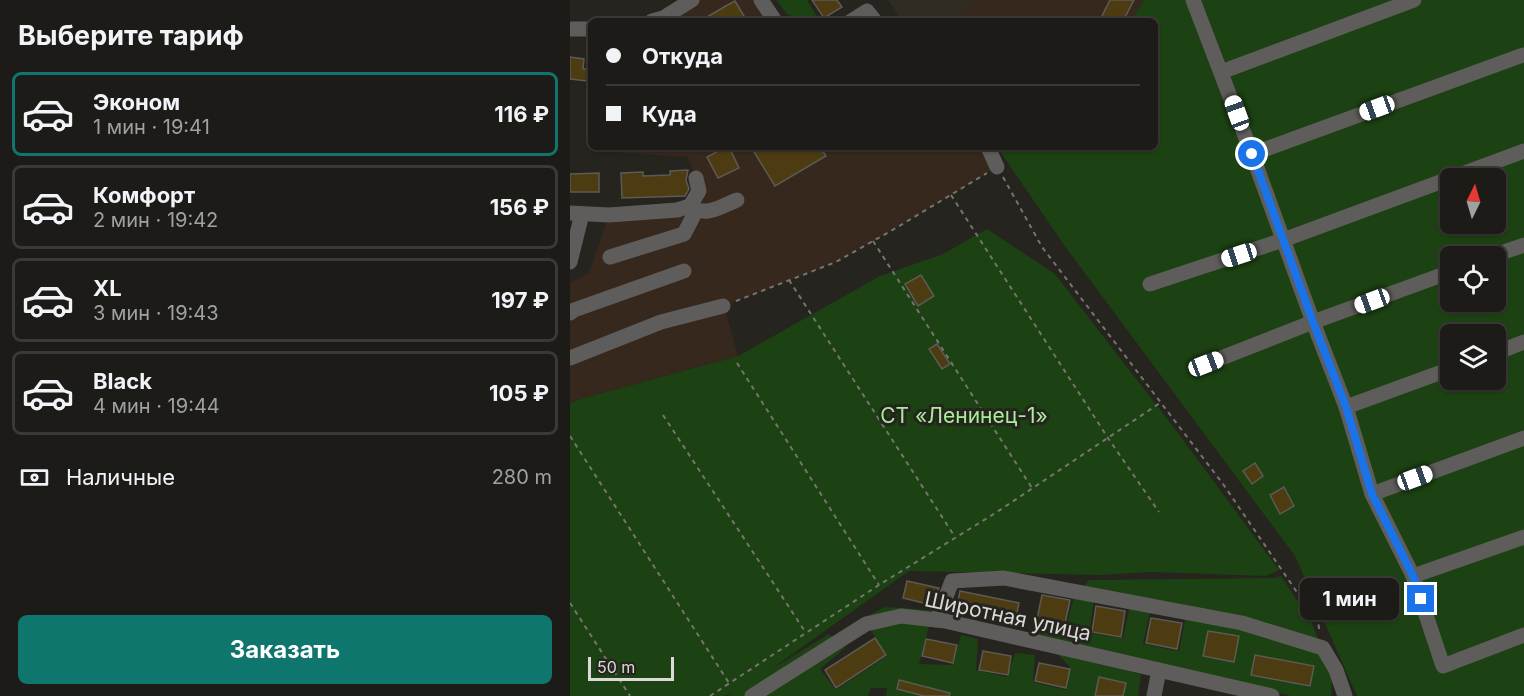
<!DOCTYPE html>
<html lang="ru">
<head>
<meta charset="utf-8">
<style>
	:root { --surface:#1c1b17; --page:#252420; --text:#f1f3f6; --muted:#a0a1a1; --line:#3a3936; --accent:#0f766e }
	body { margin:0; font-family:Inter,sans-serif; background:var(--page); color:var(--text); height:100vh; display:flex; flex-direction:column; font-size:22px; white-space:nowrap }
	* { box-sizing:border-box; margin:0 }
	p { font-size:20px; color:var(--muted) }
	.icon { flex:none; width:33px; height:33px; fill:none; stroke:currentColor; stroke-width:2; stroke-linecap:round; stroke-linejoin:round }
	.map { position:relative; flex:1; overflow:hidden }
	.side { display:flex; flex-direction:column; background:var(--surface); width:570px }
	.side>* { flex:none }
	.top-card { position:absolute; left:18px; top:18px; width:570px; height:132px; border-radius:9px; box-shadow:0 2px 4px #0004,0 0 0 2px var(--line); display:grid; align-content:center; height:132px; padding:0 18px; background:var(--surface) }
	.needle { width:39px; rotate:5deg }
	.buttons { position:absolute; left:870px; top:168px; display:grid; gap:12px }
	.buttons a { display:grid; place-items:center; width:66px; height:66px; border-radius:9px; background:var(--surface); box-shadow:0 2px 4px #0004,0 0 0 2px var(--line); font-size:30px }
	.scale { position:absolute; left:18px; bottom:15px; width:86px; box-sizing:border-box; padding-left:6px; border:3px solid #dcdad7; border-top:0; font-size:16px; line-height:21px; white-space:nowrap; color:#dcdad7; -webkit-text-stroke:4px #26241f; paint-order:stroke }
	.end { position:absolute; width:27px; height:27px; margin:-14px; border:8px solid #1a73e8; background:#fff; box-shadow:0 0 0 3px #fff }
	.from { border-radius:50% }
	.bubble { position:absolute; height:42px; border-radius:9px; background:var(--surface); box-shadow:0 2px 4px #0004,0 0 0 2px var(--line); font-size:20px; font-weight:700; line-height:42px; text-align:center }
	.car { position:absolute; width:18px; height:36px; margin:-18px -9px; border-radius:8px; box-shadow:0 0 4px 2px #0007; background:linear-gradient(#fff 24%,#345 0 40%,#fff 0 76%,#345 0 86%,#fff 0) }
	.top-card b { display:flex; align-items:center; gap:21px; height:57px; font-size:22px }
	.top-card b+b { border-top:2px solid var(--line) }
	.top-card i { width:15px; height:15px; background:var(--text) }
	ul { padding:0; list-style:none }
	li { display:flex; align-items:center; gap:18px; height:84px; margin:0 12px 9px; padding:0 6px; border:3px solid var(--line); border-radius:9px }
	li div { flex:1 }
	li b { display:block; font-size:22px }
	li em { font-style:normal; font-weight:700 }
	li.current { border-color:var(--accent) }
	li>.icon { width:54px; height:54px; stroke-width:1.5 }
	h2 { padding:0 18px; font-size:27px; line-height:72px }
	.pay { display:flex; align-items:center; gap:15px; height:66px; padding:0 18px; font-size:22px }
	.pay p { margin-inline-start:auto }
	.primary-button { display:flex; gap:12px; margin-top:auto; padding:12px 18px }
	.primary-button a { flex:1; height:69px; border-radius:9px; background:var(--accent); color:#fff; font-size:24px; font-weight:700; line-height:69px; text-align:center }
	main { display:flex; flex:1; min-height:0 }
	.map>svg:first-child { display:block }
</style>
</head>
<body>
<main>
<section class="side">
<h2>Выберите тариф</h2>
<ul>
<li class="current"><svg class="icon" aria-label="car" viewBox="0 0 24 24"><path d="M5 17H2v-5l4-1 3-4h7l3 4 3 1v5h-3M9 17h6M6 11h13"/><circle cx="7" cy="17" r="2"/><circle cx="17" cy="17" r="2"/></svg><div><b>Эконом</b><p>1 мин · 19:41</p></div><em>116 ₽</em></li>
<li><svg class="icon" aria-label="car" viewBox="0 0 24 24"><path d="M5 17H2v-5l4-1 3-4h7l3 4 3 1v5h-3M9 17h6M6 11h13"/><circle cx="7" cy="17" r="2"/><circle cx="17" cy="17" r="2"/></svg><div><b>Комфорт</b><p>2 мин · 19:42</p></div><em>156 ₽</em></li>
<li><svg class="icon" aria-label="car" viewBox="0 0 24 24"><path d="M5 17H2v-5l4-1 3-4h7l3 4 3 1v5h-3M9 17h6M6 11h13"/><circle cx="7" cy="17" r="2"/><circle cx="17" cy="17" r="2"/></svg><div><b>XL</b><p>3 мин · 19:43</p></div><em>197 ₽</em></li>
<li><svg class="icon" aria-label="car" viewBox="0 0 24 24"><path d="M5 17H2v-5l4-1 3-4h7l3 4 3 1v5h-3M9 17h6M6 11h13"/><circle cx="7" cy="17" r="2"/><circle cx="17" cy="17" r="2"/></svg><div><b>Black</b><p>4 мин · 19:44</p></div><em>105 ₽</em></li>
</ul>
<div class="pay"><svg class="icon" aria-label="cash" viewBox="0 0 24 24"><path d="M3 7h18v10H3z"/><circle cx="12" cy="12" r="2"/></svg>Наличные<p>280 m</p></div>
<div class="primary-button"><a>Заказать</a></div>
</section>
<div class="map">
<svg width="954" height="696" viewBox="0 0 954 696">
	<rect width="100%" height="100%" fill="#26241f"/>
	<polygon fill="#312c22" points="318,0 404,0 385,21 333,21"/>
	<g fill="#37281d">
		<polygon points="122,0 191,0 205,21 82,21"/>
		<polygon points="404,0 574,0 561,21 385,21"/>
		<polygon points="40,147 418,147 427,167 326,228 266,262 154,306 168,356 7,400 0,404 0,283 19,273 39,215 120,206 126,178 118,157 40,152"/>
	</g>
	<g fill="#1c4112" fill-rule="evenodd">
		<polygon points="206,0 237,0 250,21 243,21 218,15"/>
		<path d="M574 0H954V696H787L725 556 494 245 427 147H585V21H561ZM880 178H926V224H880ZM880 256H926V302H880ZM880 334H926V380H880Z"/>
		<polygon points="417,229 485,274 608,433 709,570 696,576 581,572 530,575 339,571 200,670 259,634 275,648 250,669 266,690 317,656 293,618 315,607 363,610 349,664 383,665 391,635 408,639 406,670 437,677 445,653 465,655 463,682 497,690 500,667 466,632 467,624 496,626 504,597 524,600 519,633 553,638 560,605 580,612 573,644 609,651 616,615 613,604 513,588 519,580 705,578 711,576 742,623 762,678 761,696 721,696 589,665 557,669 571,675 568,696 316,696 317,688 301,688 298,696 157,696 162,692 155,696 0,696 0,404 7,400 168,356 310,276 373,254"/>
	</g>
	<g fill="#4d3c12" stroke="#5d5a55" stroke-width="1.5">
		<polygon points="242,0 267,0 272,7 254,18"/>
		<polygon points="540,0 564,0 553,21 543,21 532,16"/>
		<polygon points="165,1 177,21 130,21 154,7"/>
		<polygon points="0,57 14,59 13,69 18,69 17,81 0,79"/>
		<polygon points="156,147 159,147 169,168 148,178 137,157"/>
		<polygon points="181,147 250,147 256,156 205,186"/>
		<polygon points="118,170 116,180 119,189 115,196 52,198 51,173 73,172 73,176 100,175 100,171"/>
		<polygon points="29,173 29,192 0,192 0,174"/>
		<polygon points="351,275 364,296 348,306 335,284"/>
		<polygon points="367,344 380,364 372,369 359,349"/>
		<polygon points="685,463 693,476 682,484 673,471"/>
		<polygon points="714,487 724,506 710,514 700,495"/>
		<polygon points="337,581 369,588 362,605 333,598"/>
		<polygon points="390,591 449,603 445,623 386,611"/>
		<polygon points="472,595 500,600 495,624 467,619"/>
		<polygon points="526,606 555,611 551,637 522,632"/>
		<polygon points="581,618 612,623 607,649 576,643"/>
		<polygon points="638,631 669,636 664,662 633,656"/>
		<polygon points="305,638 316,655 266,688 255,670"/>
		<polygon points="356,639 387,645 383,663 352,656"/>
		<polygon points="413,651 441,656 438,675 409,670"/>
		<polygon points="685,655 744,666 740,686 681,675"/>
		<polygon points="469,663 500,669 496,688 465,681"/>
		<polygon points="529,677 556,683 553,696 525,696"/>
		<polygon points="329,680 380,693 379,696 354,696 327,689"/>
	</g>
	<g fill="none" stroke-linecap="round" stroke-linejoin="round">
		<g stroke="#767470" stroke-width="2" stroke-dasharray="4.5 4.5" stroke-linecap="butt">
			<polyline points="433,177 472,247 653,484 733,601 747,617 750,633"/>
			<polyline points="381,195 538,438 589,512"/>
			<polyline points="303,241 462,488"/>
			<polyline points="219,280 385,537"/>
			<polyline points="166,301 266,262 326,228 417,173"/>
			<polyline points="167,363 309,585"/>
			<polyline points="93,415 236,633"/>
			<polyline points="0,436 159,683"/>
			<polyline points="0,603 60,696"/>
			<polyline points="140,696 309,585 427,512 590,403"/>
		</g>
		<g stroke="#5f5d5b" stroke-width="15">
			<polyline points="191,0 205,21"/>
			<polyline points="623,0 682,154 743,322 776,407 802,494 843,576 873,666 954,635"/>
			<polyline points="82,21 93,18 122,0"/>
			<polyline points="281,21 297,11 305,21"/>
			<polyline points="0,29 21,29"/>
			<polyline points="651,72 844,0"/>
			<polyline points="418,147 427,167"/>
			<polyline points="682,154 953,55"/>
			<path d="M120 206C135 218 152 206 167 200"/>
			<polyline points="120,206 129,191 126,178"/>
			<polyline points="0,213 39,215 107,210 120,206"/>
			<polyline points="922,256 954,245"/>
			<polyline points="40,257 114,234 126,211"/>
			<polyline points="0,262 12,214"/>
			<polyline points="580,284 713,240 954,151"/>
			<polyline points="0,313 4,310 114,271"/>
			<polyline points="926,353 954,342"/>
			<polyline points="0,358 91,322 153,306"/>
			<polyline points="636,364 743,322 880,272"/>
			<polyline points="776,407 880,369"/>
			<polyline points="802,494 954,438"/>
			<polyline points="843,576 954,537"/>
			<polyline points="367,620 382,581 434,578 672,623 753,648 766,670 775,696"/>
			<polyline points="182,696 296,624 331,616 375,621 702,696"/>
			<polyline points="584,696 589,670"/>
		</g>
	</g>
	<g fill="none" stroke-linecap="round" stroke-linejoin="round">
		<polyline stroke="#1a73e8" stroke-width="8" points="682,154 743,322 776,407 802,494 843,576 851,599"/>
	</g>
	<g text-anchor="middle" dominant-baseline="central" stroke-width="6" stroke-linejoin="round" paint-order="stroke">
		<g font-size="21" fill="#a8ed97" stroke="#26241f">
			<text x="394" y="415">СТ «Ленинец-1»</text>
		</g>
		<g font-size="21" fill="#dcdad7" stroke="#26241f">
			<text transform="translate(438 616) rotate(12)">Широтная улица</text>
		</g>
	</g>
</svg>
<div class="buttons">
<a><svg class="needle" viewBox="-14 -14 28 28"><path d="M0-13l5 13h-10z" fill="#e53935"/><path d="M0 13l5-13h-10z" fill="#a0a1a1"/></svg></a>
<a><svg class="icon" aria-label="locate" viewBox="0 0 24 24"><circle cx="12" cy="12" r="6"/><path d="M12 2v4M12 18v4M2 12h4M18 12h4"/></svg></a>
<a><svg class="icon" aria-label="layers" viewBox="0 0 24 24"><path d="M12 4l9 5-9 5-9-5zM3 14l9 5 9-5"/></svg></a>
</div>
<div class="scale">50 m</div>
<i class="end from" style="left:682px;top:154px"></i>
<i class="end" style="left:851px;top:599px"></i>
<div class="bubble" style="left:730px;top:578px;width:99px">1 мин</div>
<i class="car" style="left:807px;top:108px;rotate:250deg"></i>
<i class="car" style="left:667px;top:113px;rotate:340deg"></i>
<i class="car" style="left:669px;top:255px;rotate:252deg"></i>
<i class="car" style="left:802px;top:301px;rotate:250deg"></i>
<i class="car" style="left:636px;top:364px;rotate:69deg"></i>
<i class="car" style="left:845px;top:478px;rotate:70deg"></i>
<div class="top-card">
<b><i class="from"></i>Откуда</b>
<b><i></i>Куда</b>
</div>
</div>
</main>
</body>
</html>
